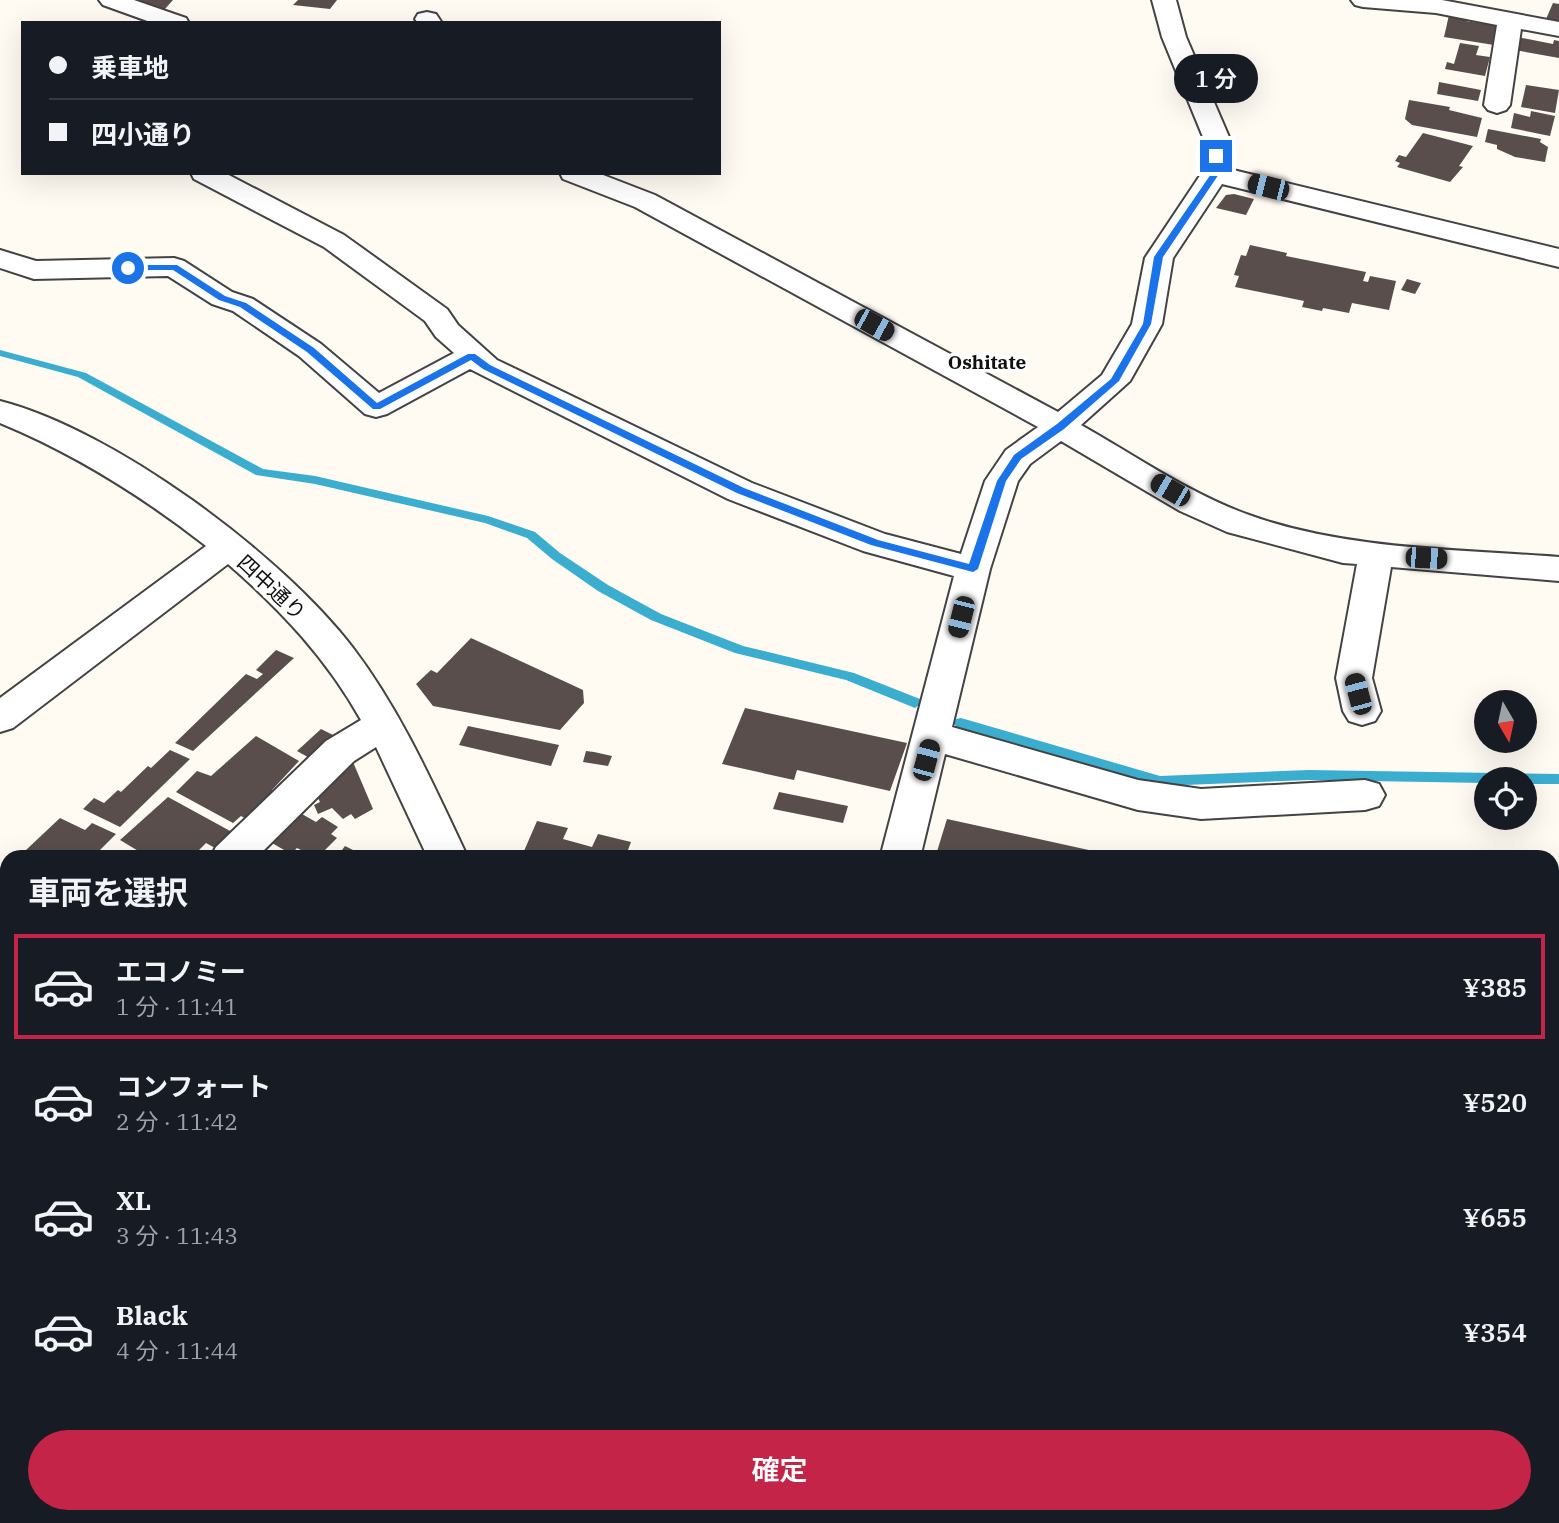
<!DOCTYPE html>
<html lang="ja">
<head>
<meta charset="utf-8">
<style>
	:root { --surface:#171b24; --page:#20242c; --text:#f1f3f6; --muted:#9ea1a6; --line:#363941; --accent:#c32447 }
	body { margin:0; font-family:"IBM Plex Serif","Noto Sans JP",serif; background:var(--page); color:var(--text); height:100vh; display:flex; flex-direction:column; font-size:26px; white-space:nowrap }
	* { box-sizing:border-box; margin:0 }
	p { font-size:23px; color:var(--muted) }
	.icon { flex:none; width:38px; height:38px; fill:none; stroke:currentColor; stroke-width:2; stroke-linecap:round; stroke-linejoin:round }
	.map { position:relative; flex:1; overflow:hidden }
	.sheet { position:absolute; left:0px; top:850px; width:1559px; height:674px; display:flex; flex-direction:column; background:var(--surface); border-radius:21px 21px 0 0; box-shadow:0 7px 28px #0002 }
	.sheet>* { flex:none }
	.hud { position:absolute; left:21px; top:21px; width:700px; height:154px; border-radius:0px; box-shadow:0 7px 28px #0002; display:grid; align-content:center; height:154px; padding:0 28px; background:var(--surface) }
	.needle { width:46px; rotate:171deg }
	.tools { position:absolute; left:1474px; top:690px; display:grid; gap:14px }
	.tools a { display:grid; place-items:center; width:63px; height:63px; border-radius:50%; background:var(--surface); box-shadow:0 7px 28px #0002; font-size:35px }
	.end { position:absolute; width:32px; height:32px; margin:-16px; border:9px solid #1a73e8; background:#fff; box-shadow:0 0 0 4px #fff }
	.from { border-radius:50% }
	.bubble { position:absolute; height:49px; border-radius:24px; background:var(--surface); box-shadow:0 7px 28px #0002; font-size:23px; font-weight:600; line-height:49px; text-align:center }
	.car { position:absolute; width:21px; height:42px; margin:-21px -10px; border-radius:9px; box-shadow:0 0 5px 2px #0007; background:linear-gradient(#222 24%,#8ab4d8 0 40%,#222 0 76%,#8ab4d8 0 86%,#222 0) }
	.hud b { display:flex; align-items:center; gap:24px; height:66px; font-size:26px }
	.hud b+b { border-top:2px solid var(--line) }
	.hud i { width:18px; height:18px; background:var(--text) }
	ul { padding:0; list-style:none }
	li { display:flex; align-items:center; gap:21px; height:105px; margin:0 14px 10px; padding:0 14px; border:4px solid transparent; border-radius:0px }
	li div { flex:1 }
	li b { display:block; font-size:26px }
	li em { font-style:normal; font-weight:600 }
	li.on { border-color:var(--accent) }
	li>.icon { width:63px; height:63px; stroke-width:1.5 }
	h2 { padding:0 28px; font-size:32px; line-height:84px }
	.cta { display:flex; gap:14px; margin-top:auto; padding:14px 28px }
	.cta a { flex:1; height:80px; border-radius:42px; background:var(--accent); color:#fff; font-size:28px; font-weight:600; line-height:80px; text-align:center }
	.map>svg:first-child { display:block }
</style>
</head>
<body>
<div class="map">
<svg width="1559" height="1523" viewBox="0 0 1559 1523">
	<rect width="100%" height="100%" fill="#fffaf2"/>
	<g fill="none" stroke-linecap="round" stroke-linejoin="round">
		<g fill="#3baed0" fill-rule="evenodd">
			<polygon points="0,350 86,373 263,469 315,476 488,516 535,532 560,553 608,585 661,614 743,646 854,673 920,699 922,703 915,708 846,680 735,653 651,620 598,591 552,559 527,538 485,523 315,484 256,475 78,377 0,356"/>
			<polygon points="961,718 1160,776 1308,770 1559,774 1559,784 1524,784 1524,779 1486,779 1486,783 1308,780 1160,786 956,727 954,723 956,719"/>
		</g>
	</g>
	<g fill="#594e4c">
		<polygon points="140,0 173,0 164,10 139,2"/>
		<polygon points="298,0 337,0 330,9 293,5"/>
		<polygon points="1553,3 1559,4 1559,21 1546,19"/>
		<polygon points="1449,15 1467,18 1466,21 1497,26 1494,45 1444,37"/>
		<polygon points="1517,37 1553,44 1554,40 1559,41 1559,58 1515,50"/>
		<polygon points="1460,43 1479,46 1476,55 1490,57 1485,76 1445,69 1447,62 1454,64"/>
		<polygon points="1439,82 1481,90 1478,101 1437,94"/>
		<polygon points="1526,85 1559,90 1555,113 1521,107"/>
		<polygon points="1409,100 1450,107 1449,110 1482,118 1477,137 1412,125 1405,119"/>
		<polygon points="1531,111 1555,116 1550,136 1511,128 1514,113 1530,117"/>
		<polygon points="1488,129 1541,139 1540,142 1548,147 1545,162 1515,157 1497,149 1497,145 1485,142"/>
		<polygon points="1423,133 1473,146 1459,166 1463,167 1450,182 1397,167 1400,163 1395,161 1399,155 1406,157"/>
		<polygon points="1234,194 1254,199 1246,215 1216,208 1226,195"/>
		<polygon points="1250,245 1287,253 1286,256 1366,272 1363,281 1368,282 1370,276 1396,281 1389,310 1352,303 1349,313 1323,308 1322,311 1302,307 1304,301 1235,287 1239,276 1234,275 1241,255 1246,256"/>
		<polygon points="1407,279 1421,283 1415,294 1401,290"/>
		<polygon points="471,638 583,690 584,703 560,730 433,706 416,684 431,670 437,673"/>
		<polygon points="276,650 294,658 193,751 175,743 246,674 257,679 263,674 256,670"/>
		<polygon points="745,708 907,743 890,791 797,770 794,780 722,764"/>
		<polygon points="468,726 559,745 551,766 459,745"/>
		<polygon points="321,729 337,737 313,760 297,751"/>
		<polygon points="256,736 299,761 272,790 277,792 248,820 241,816 233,823 176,792 197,771 211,776"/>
		<polygon points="170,750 190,759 120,827 83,809 94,798 104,803 118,790 121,792 148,766 151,768"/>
		<polygon points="586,751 594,752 612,756 608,766 583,762"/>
		<polygon points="353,762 373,809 355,819 351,814 343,819 332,808 318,814 314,805 320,802 314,790"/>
		<polygon points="779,792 848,806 843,823 773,809"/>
		<polygon points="168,797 232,832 215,848 206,843 191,858 150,858 120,840"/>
		<polygon points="295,810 316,822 322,817 338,827 331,834 337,838 317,858 297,848 291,854 272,843 278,837 271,832"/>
		<polygon points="60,818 85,830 92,823 116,834 92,858 41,858 26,850"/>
		<polygon points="947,819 1116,856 1116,858 935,858"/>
		<polygon points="537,821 568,828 563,839 592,847 598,834 631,842 625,858 521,858"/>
		<polygon points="345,846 369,858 336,858"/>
		<polygon points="7,862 7,916 0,912 0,868"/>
		<polygon points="7,1183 7,1266 0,1272 0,1188"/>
		<polygon points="7,1364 7,1517 86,1517 81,1523 0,1523 0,1371"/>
	</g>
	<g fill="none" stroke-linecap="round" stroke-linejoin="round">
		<defs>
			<g id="minor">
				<polygon points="99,0 134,0 186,18 189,23 153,23 103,5"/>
				<path d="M1152 0H1176L1186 37 1229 137V169L1559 249V267L1222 184 1173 258 1162 324 1130 381 1081 425C1136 456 1190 494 1249 515 1347 550 1456 549 1559 557V581L1391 567 1372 678 1381 711 1375 721 1362 725 1349 721 1343 711 1336 678 1357 564 1343 563 1227 532 1180 511 1061 441 1030 464 1018 481 990 569 952 727 1138 780 1201 789 1365 780 1379 784 1385 795 1379 806 1365 810 1201 819 1138 810 945 754 920 858H880L954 576 863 551 728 499 470 369 387 414 376 417 365 414 299 356 233 311 212 304 168 276 34 279 0 268V250L36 261 174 258 184 261 232 292 253 299 321 344 379 393 454 353 436 337 425 321 324 247 194 179 191 173H225L344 235 447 309 458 325 497 360 752 483 885 534 961 554 985 481 1006 450 1038 427 635 207 563 179 560 173H598L655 195 1058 412 1102 375 1132 324 1145 258 1201 174 1203 137 1162 37Z"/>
				<polygon points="1351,0 1442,0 1559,22 1559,36 1521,29 1510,105 1506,110 1497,113 1488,110 1484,105 1497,25 1436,13 1363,7 1355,5"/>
				<polygon points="427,12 436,14 442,23 418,23 415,19 418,14"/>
				<path d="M0 401C114 430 282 555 353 648 401 711 434 786 468 858H428L376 747 354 761 256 858H210L216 847 326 741 361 720C327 659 281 610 228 564L13 728 0 732V698L206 546C142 496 75 454 0 423Z"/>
				<polygon points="0,955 7,958 7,999 0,996"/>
				<polygon points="1552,1215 1559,1217 1559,1261 1552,1259"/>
				<polygon points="7,1264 7,1315 0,1317 0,1267"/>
				<polygon points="446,1517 501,1517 499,1523 443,1523"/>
				<polygon points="848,1517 904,1517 907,1523 850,1523"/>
			</g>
		</defs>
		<use href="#minor" stroke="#434343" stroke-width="4"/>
		<use href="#minor" fill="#fff" fill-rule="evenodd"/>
	</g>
	<polygon fill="#1a73e8" points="1216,153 1220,156 1219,174 1163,257 1151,324 1119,381 1064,429 1021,459 1006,481 978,569 973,572 871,545 737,493 483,369 471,360 380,409 373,409 307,352 240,307 219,300 173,270 128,270 123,268 128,265 177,265 225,296 246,303 314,348 377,403 468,354 475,354 490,365 744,488 878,540 969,564 997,481 1014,455 1057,424 1111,379 1143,324 1154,257 1211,174 1212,156"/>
	<g text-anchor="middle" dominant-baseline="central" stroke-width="7" stroke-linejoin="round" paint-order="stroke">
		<g font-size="19" font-weight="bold" fill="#101010" stroke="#fff">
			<text x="987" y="362">Oshitate</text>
		</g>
		<g font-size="21" fill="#101010" stroke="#fff">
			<text transform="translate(272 587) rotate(43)">四中通り</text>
		</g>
	</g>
</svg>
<div class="tools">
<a><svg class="needle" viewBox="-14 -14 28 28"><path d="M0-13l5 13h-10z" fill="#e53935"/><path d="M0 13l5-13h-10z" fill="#9ea1a6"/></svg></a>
<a><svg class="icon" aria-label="locate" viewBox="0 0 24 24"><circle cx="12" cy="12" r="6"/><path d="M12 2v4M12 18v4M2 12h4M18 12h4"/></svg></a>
</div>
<i class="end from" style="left:128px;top:268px"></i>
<i class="end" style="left:1216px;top:156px"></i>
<div class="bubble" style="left:1174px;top:54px;width:84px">1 分</div>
<i class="car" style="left:1268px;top:187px;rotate:284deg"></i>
<i class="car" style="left:874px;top:325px;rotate:119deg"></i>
<i class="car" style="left:1170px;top:490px;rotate:300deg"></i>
<i class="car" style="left:1426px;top:558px;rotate:93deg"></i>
<i class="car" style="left:961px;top:617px;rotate:194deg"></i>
<i class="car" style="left:1358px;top:694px;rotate:345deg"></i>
<i class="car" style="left:926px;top:760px;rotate:15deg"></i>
<div class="hud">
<b><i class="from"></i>乗車地</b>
<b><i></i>四小通り</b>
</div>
<section class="sheet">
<h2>車両を選択</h2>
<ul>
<li class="on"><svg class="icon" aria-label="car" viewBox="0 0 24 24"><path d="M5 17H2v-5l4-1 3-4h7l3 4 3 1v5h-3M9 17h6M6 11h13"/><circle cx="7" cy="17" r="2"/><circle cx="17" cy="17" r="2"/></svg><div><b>エコノミー</b><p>1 分 · 11:41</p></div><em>¥385</em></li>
<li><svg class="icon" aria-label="car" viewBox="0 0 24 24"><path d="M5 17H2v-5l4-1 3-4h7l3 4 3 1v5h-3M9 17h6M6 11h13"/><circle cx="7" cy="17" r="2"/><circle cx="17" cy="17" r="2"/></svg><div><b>コンフォート</b><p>2 分 · 11:42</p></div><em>¥520</em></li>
<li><svg class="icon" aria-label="car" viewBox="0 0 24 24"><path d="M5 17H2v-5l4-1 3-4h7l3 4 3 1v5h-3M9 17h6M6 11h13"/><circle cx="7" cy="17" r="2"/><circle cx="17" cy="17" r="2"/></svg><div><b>XL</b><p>3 分 · 11:43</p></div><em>¥655</em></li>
<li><svg class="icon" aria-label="car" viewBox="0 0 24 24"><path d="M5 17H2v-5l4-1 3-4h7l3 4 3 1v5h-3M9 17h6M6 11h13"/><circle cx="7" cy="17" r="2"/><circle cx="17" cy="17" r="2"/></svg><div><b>Black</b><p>4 分 · 11:44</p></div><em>¥354</em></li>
</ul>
<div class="cta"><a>確定</a></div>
</section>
</div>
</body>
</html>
